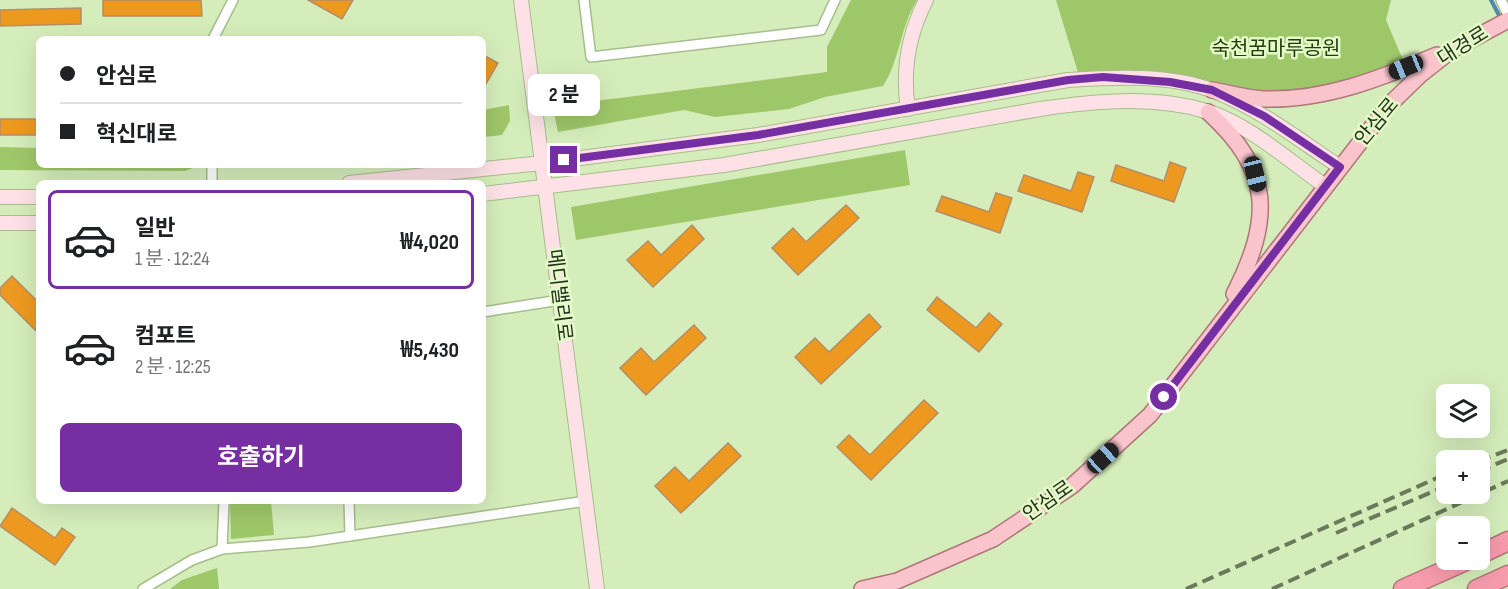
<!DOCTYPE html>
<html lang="ko">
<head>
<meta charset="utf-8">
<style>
	:root { --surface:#fff; --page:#f2f2f2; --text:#202124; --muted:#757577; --line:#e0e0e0; --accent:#752fa2 }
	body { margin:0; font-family:"Sofia Sans Condensed","Noto Sans KR",sans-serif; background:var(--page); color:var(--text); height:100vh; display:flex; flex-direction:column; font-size:22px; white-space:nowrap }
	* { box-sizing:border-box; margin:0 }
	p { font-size:20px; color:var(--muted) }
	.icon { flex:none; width:33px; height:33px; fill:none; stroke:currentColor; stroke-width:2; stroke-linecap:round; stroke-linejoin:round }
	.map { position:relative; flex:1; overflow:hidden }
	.details { position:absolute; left:36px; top:180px; width:450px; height:324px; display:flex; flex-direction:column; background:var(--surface); border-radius:9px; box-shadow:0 6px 24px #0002 }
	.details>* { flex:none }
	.top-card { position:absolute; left:36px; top:36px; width:450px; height:132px; border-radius:9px; box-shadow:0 6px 24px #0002; display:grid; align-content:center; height:132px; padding:0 24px; background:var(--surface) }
	.tools { position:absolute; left:1436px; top:384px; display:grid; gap:12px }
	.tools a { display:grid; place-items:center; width:54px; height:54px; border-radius:9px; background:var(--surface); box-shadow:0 6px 24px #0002; font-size:30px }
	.end { position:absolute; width:27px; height:27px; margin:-14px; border:8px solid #752fa2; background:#fff; box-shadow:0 0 0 3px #fff }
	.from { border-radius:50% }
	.bubble { position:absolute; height:42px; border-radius:9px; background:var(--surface); box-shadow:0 6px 24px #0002; font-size:20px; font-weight:700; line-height:42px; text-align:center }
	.car { position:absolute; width:18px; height:36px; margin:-18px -9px; border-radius:8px; box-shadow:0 0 4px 2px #0007; background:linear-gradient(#222 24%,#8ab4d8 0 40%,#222 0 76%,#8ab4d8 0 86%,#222 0) }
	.top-card b { display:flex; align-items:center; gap:21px; height:57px; font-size:22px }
	.top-card b+b { border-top:2px solid var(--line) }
	.top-card i { width:15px; height:15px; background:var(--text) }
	ul { padding:10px 0 0; list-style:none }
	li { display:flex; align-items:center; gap:18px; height:99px; margin:0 12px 9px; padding:0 12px; border:3px solid transparent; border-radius:9px }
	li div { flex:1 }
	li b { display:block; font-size:22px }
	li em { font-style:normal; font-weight:700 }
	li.current { border-color:var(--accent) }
	li>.icon { width:54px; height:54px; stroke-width:1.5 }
	.cta { display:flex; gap:12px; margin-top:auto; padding:12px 24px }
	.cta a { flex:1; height:69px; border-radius:9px; background:var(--accent); color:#fff; font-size:24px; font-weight:700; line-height:69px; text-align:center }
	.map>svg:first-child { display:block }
</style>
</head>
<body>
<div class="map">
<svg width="1508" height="589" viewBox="0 0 1508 589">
	<rect width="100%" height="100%" fill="#d5edbb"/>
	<g fill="#9ec769">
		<path d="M851 0H917C900 27 900 60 883 86L825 97 789 109 715 117 684 110 558 132 553 109 587 102 827 72V47Z"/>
		<polygon points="1056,0 1391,0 1386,20 1406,67 1301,98 1080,79"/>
		<polygon points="509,105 510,121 502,135 483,137 483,110"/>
		<polygon points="0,147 39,148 39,165 193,165 193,168 185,171 0,170"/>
		<polygon points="905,150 910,185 576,240 571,207"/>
		<polygon points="230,501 271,501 274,535 231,539"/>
		<polygon points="217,568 219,589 170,589 182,580"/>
	</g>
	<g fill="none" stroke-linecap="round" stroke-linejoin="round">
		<polyline stroke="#5086b0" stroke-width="4" points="1491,0 1502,21"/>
	</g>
	<g fill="#ed9920" stroke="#b38e66" stroke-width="1.5">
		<polygon points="103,0 201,0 202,16 103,16"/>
		<polygon points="308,0 353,0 342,19"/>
		<polygon points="81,8 81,24 0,26 0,10"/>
		<polygon points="483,55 498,63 483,89"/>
		<rect x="0" y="119" width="39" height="16"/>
		<polygon points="1170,162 1186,168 1174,202 1111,181 1116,165 1164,181"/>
		<polygon points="1078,172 1094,177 1082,212 1018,191 1024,175 1071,191"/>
		<polygon points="996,193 1012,198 1000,233 936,211 942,196 989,212"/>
		<polygon points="846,205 859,218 798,275 772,248 793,228 806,242"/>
		<polygon points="692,225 704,239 653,287 627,260 648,241 661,255"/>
		<polygon points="12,276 39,303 39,334 0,295 0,288"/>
		<polygon points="937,297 976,328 989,313 1002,324 979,352 927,310"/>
		<polygon points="869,314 881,327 821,384 795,357 815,338 829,352"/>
		<polygon points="694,325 706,338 646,395 620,368 641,348 654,362"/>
		<polygon points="924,400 938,413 871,480 837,447 849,435 870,455"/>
		<polygon points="728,443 741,456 681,513 655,486 675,467 689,481"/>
		<polygon points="12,508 55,538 62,528 75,537 55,565 0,526"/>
	</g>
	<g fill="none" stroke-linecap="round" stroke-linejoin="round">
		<defs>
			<g id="street">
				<polyline points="584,0 591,57 821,30 835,0"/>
				<polyline points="1501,0 1508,15"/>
				<polyline points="213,39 233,0"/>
				<polyline points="212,165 212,183"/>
				<polyline points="483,312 560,300"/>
				<polyline points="349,501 350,536"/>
				<polyline points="222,549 224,501"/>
				<polyline points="143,589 192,560 222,549 309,542 586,501"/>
			</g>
			<g id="secondary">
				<polyline points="521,0 597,589"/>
				<path d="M908 109C902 70 908 35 926 0"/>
				<path d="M349 183 542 163 758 135 1068 80C1114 77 1169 74 1214 91 1260 109 1299 140 1340 167"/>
				<path d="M483 194 724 165 1040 109C1094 101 1155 95 1209 112 1251 126 1289 161 1325 186"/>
				<polyline points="0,197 39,197"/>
				<polyline points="0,223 39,223"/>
			</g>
			<g id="primary">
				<path d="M1212 90C1229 93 1246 98 1263 99 1325 101 1381 78 1437 55"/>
				<path d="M1208 112C1273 171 1272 219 1234 294"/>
				<polyline points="862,589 897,581 993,539 1072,486 1150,415 1388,106 1420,75 1452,50 1508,20"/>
			</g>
			<g id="highway">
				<polyline points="1479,555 1508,541"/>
				<polyline points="1403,589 1468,560"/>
				<polyline points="1477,589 1508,575"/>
			</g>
		</defs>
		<use href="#street" stroke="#a6bd8c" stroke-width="12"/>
		<use href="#secondary" stroke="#a6bd8c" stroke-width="16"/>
		<use href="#primary" stroke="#af777a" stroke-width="18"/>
		<use href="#highway" stroke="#af777a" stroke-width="21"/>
		<use href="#street" stroke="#fff" stroke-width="9"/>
		<use href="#secondary" stroke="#fde1e6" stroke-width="14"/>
		<use href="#primary" stroke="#fac4cd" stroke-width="15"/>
		<use href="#highway" stroke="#f79cac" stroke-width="18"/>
		<g stroke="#6b7a5a" stroke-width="4" stroke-dasharray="12 6" stroke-linecap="butt">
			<polyline points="1479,461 1508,450"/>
			<polyline points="1479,471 1508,459"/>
			<polyline points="1336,533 1446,486"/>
			<polyline points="1186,589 1446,474"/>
			<polyline points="1272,589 1508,481"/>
		</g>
	</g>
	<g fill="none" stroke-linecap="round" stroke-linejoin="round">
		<polyline stroke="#752fa2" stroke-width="8" points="564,160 758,135 1068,80 1103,77 1170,82 1212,90 1264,116 1340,167 1164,397"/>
	</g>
	<g text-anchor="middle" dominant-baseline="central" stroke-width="5" stroke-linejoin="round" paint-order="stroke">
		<g font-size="20" fill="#28311d" stroke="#e2fbc8">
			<text transform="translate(1463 46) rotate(-32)">대경로</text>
			<text transform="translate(1377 122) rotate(-50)">안심로</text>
			<text transform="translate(559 295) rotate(83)">메디밸리로</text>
			<text transform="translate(1048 501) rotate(-35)">안심로</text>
		</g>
		<g font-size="20" fill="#293b0c" stroke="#e2fbc8">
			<text x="1276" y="49">숙천꿈마루공원</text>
		</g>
	</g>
</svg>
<div class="tools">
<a><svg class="icon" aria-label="layers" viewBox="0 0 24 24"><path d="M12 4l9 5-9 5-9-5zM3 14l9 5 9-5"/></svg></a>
<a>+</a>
<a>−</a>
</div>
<i class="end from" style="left:1164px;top:397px"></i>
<i class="end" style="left:564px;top:160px"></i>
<div class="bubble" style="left:528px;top:74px;width:72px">2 분</div>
<i class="car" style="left:1406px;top:67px;rotate:248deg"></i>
<i class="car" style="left:1255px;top:174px;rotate:166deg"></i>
<i class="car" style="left:1103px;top:458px;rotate:48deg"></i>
<div class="top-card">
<b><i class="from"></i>안심로</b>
<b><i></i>혁신대로</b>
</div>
<section class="details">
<ul>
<li class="current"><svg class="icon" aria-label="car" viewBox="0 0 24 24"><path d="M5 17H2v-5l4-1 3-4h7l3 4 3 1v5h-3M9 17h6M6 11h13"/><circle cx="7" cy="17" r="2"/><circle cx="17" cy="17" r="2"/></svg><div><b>일반</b><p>1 분 · 12:24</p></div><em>₩4,020</em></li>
<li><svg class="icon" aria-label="car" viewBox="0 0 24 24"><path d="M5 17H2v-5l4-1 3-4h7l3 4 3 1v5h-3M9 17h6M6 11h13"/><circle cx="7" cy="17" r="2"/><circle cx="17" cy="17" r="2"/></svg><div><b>컴포트</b><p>2 분 · 12:25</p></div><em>₩5,430</em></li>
</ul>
<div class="cta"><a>호출하기</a></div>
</section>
</div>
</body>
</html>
